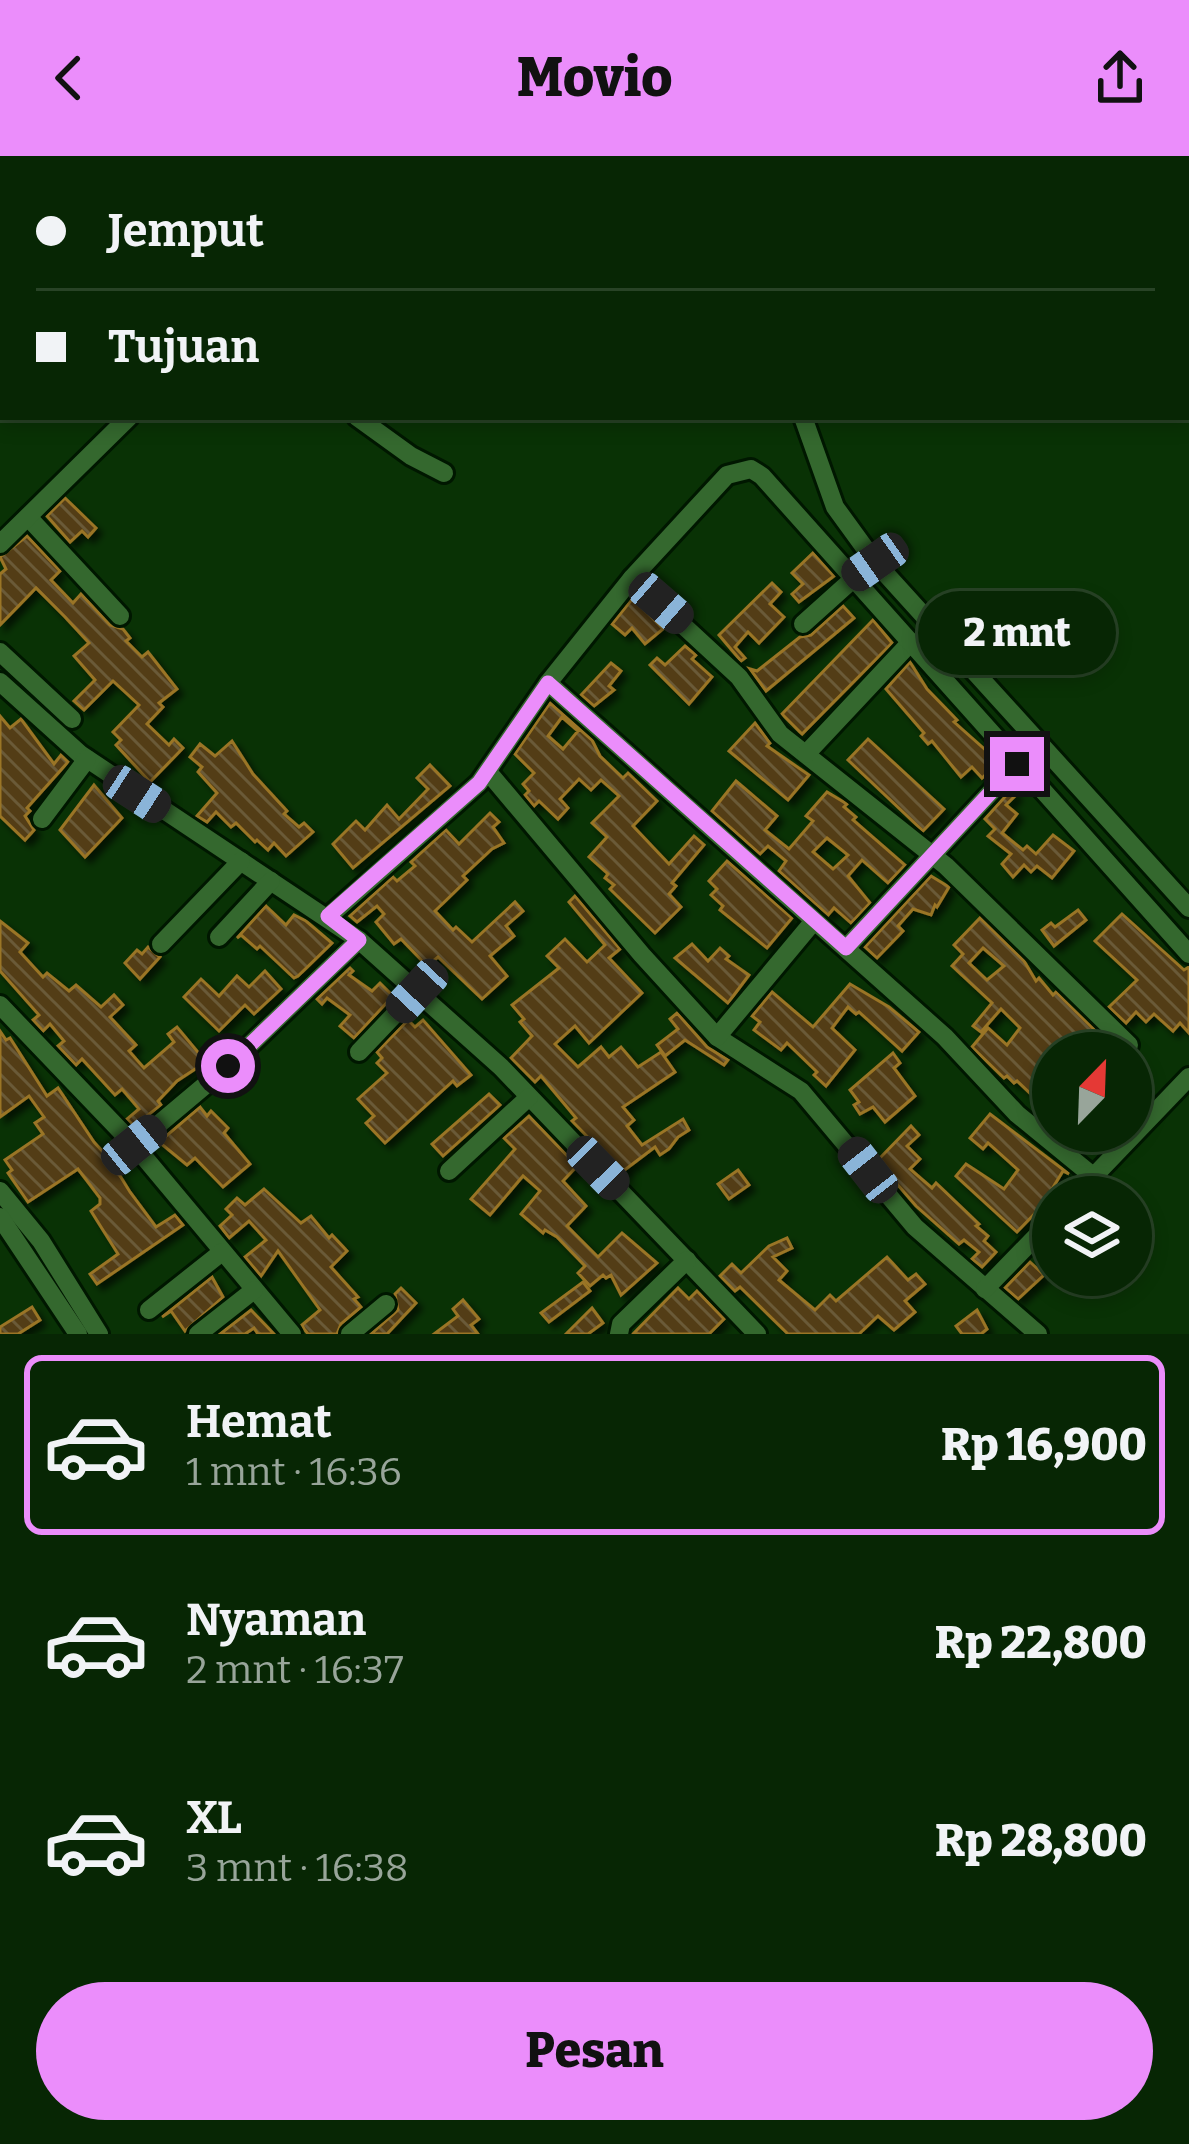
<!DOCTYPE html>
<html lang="id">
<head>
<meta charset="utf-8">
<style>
	:root { --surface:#072604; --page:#102e0e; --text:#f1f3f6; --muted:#98a59a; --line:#284326; --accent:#eb8dfb }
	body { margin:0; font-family:Bitter,serif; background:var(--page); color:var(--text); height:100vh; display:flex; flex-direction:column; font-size:45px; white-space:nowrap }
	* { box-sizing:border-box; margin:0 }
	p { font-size:39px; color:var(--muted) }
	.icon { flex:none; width:66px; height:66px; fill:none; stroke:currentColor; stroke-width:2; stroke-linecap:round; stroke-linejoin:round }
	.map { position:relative; height:1178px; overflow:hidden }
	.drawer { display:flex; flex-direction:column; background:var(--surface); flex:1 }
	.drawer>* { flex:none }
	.top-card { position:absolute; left:0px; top:0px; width:1191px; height:264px; box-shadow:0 6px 18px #0003,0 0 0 3px var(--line); display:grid; align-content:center; height:264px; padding:0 36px; background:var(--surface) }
	.needle { width:78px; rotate:23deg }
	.fabs { position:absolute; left:1032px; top:876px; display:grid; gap:24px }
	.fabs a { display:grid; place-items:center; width:120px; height:120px; border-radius:50%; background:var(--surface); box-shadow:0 6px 18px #0003,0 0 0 3px var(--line); font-size:60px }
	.end { position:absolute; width:54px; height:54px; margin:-27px; border:15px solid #eb8dfb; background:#111; box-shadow:0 0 0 6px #111 }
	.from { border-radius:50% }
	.bubble { position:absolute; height:84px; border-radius:42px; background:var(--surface); box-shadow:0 6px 18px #0003,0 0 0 3px var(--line); font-size:39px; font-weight:800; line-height:84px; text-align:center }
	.car { position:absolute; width:36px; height:72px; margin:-36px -18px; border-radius:15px; box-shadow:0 0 9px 3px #0007; background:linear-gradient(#222 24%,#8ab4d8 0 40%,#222 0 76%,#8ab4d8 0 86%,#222 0) }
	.top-card b { display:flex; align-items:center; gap:42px; height:114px; font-size:45px }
	.top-card b+b { border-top:3px solid var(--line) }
	.top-card i { width:30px; height:30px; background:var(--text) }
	ul { padding:21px 0 0; list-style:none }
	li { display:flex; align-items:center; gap:36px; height:180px; margin:0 24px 18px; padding:0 12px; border:6px solid transparent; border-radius:18px }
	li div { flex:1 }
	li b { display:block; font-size:45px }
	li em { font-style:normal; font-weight:800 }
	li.selected { border-color:var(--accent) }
	li>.icon { width:108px; height:108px; stroke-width:1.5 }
	.primary-button { display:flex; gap:24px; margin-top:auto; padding:24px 36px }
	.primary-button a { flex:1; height:138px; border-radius:72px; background:var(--accent); color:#111; font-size:48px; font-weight:800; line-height:138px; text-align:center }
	header { display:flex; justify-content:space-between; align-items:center; height:156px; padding:0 36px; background:var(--accent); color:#111; font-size:54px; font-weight:800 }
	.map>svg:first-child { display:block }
</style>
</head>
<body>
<header><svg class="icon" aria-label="back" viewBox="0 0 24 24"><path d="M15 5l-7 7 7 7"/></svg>Movio<svg class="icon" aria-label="share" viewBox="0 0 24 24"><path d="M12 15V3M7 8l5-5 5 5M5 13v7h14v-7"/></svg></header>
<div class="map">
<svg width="1189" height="1178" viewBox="0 0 1189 1178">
	<defs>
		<pattern id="building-back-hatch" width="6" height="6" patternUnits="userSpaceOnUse" patternTransform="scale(3)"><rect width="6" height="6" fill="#533e16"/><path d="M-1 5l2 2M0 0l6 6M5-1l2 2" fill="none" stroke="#6b5a37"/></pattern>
		<filter id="shadow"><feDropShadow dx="5.5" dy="5.5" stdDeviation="3" flood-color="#0009"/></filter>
	</defs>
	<rect width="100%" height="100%" fill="#093205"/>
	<g fill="url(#building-back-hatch)" stroke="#9a7425" stroke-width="3" fill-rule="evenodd" filter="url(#shadow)">
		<polygon points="65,342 96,372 88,381 82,375 70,386 47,360"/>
		<polygon points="27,380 60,415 51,424 73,447 81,438 110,469 123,473 130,482 126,485 142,501 148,496 177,533 159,547 163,551 147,568 169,589 174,583 183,592 150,626 116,589 121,584 113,576 139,549 113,525 84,554 74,545 95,524 74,500 89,487 65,461 36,432 0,469 0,418 6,413 0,401"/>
		<polygon points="813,397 834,420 799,446 792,438 803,428 792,417"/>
		<polygon points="772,427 781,436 770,448 784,461 759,487 748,476 735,491 745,502 741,505 719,479"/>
		<polygon points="633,442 663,473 645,488 632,472 625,479 612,468"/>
		<polygon points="843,450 854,462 766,535 750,513 757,515 800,481 811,479"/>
		<polygon points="873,464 892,487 802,578 782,558"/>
		<polygon points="685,490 696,499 692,503 712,521 689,548 650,509 657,502 665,509"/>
		<polygon points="910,506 927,533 957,564 954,566 999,606 982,622 972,611 961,621 932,585 928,588 921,580 924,577 886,533"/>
		<polygon points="611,507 621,515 609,530 614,534 594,550 581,539"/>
		<path d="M550 547 592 584 600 600 623 622 628 617 657 645 633 670 669 708 694 680 704 689 672 727 676 730 669 738 681 751 655 777 610 733 614 729 605 722 608 718 589 701 607 681 592 667 619 640 601 624 591 634 579 623 560 643 568 652 558 663 539 645 534 650 525 639 529 635 523 628 534 617 515 598ZM562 561 578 575 563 593 548 580Z"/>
		<polygon points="0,560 10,572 21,563 54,608 61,599 68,606 27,652 30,655 25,660 34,674 25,684 0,660"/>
		<polygon points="755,567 770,587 767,590 809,619 788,644 729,595"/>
		<polygon points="868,583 944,653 923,675 848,604"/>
		<polygon points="232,585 253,618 287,655 284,658 299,671 304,667 313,676 286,700 274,687 268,694 257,684 255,686 236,667 231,671 216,656 207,666 197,660 217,637 198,616 202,611 190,601 200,588 215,600"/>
		<polygon points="430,609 450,630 353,712 333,688 356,665 365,674 387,649 399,663 428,633 417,622"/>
		<path d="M736 625 777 660 765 674 789 693 813 665 806 660 827 636 847 648 844 651 856 661 853 664 905 709 888 727 862 704 848 720 870 747 851 767 834 752 828 759 779 715 786 705 768 690 760 698 712 655ZM827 682 848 699 833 713 813 696Z"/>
		<polygon points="94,629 122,662 85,701 60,674"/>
		<polygon points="1011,634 1016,639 1006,649 1017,658 1002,677 1023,694 1027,690 1036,698 1053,679 1074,695 1052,722 1037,710 1031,716 1024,709 1013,721 1002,708 1011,698 988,680 995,673 985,663"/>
		<polygon points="490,657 499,666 493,671 504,687 492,693 463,720 467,724 435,755 453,774 456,771 472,786 515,746 523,755 506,770 514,780 490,800 507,820 482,843 438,801 427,810 401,783 394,788 376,766 384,758 377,750 357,766 350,760 393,721 397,725 415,710 411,706 446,674 459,688"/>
		<polygon points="727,705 792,762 767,792 720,754 723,750 711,739 717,733 709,725"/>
		<polygon points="931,720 949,731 937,751 935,749 931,759 913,753 898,770 903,775 877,802 865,791"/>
		<polygon points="575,740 620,793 609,802 642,837 589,887 575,870 555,888 578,911 601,891 609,901 621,891 638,911 661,896 675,916 623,951 634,964 627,970 642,989 683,963 689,974 678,981 669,993 660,999 655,991 622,1016 572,965 576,962 541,920 535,926 511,902 532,880 520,866 524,863 512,849 559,812 547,800 565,783 587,806 605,789 569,746"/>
		<polygon points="266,750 286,769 294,759 306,765 332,787 298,820 294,822 260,790 257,793 241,779 237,782"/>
		<polygon points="1078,754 1086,764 1054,790 1042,774 1051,767 1055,771"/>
		<polygon points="1122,758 1184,814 1189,811 1189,877 1180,867 1173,875 1154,858 1146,866 1136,856 1126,867 1109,851 1137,824 1095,785"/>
		<path d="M980 762 1024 805 1036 825 1039 822 1053 839 1056 836 1115 894 1053 897V959L1017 925 1014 927 1007 920 1004 922 972 891 988 872 1007 889 1020 872 1001 853 981 876 973 870 992 847 952 810 963 798 954 789ZM983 792 1004 810 987 824 969 807Z"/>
		<polygon points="0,765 28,787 20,796 43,821 47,817 69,835 76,829 101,851 114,839 123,849 110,861 136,889 129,895 144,912 174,886 168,878 177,871 206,906 177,925 158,945 161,949 134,970 127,963 139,953 122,933 115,939 82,903 76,909 58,890 64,885 50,868 43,875 33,864 39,859 0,815"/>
		<polygon points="692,788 708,805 720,792 729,800 726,803 749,819 728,847 675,802"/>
		<polygon points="148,791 160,801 140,823 125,807 137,794 142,798"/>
		<polygon points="350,812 353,815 349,819 372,835 380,827 393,840 354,882 340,870 350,859 327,842 322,848 317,843"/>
		<polygon points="265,815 281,833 254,858 245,849 219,875 184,841 201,823 219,840 237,820 249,831"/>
		<polygon points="850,828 889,851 919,876 902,895 859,856 856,858 848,851 832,872 855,894 826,930 814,919 817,916 787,887 781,894 754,874 760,866 752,860 772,836 813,871"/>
		<polygon points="677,857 707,891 728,904 724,909 685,884 665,900 657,889 678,873 670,863"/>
		<polygon points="408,864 415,871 423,864 471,919 457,930 453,925 385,987 366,967 374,960 358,943 387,917 377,907 382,902 377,896"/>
		<polygon points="0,875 6,884 10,882 47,940 58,932 94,986 103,996 107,993 117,1007 114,1010 130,1036 156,1071 175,1059 183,1069 97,1128 90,1118 118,1098 91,1055 100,1048 100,1042 78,1013 28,1046 8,1017 12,1014 5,1004 43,978 35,967 44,961 29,940 0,961"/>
		<polygon points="893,897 900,907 894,912 915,940 885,966 873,951 860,958 854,949 859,946 850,934"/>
		<polygon points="489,938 500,949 443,1000 432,988"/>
		<polygon points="200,951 207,960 211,955 228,972 224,977 250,1008 223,1031 195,1002 187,1009 159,986"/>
		<polygon points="990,958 1069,1018 1063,1015 1041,1051 1017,1076 956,1020 966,1008 1004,1033 1018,1014 988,987 983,993 970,982"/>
		<polygon points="529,960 577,1010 563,1025 586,1050 567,1070 598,1101 622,1077 657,1107 621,1139 611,1119 606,1122 603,1119 590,1130 578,1117 585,1110 557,1081 545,1074 543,1077 521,1058 540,1035 523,1020 490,1059 471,1043 515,993 504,982"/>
		<polygon points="911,970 919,979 907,990 920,1003 910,1013 932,1032 936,1027 979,1068 976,1070 988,1080 984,1085 996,1096 982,1111 972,1103 979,1096 964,1084 959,1088 916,1050 877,1005"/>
		<polygon points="738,1014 749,1029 729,1043 718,1028"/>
		<polygon points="264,1033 301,1067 311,1060 329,1082 332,1079 347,1095 331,1111 358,1141 354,1143 361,1151 341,1168 337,1178 308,1178 304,1173 302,1169 320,1154 278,1095 261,1120 245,1101 266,1084 249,1065 229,1082 220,1070 232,1059 226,1053 237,1042 245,1049"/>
		<polygon points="787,1082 792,1092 773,1101 787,1115 779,1124 815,1154 830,1139 836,1145 887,1101 908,1124 916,1118 925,1128 905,1145 915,1156 894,1174 878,1160 859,1178 788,1178 740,1131 735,1135 720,1120 732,1108 741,1117 769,1090"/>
		<polygon points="1030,1106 1044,1119 1018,1143 1005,1132"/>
		<polygon points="212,1121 223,1141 185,1175 171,1155 162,1161"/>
		<polygon points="583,1126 590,1135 549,1166 541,1157"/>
		<polygon points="401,1132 416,1147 387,1178 371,1178 398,1154 395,1138"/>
		<polygon points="678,1132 689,1143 697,1135 724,1163 709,1178 633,1178"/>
		<polygon points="463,1144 479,1163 471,1169 478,1178 434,1178 458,1160 453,1153"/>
		<polygon points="32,1151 40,1164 18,1178 0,1178 0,1171"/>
		<polygon points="592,1152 603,1167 588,1178 566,1178"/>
		<polygon points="251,1154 274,1178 258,1178 254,1172 245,1178 220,1178"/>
		<polygon points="977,1154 987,1173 981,1178 962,1178 956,1170"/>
	</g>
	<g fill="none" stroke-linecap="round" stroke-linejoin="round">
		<defs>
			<g id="minor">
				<polyline points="160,0 162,3"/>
				<polyline points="719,0 721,3"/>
				<polyline points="357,261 411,300 444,317"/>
				<polyline points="803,261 835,351 875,406 1189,752"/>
				<polyline points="28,361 120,460"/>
				<polyline points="0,388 129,261"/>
				<polyline points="632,422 739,521 780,578 946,710 1129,889"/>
				<polyline points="803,468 862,415"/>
				<polyline points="0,496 72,563"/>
				<polyline points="0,526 80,598 359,784 501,911 757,1178"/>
				<polyline points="548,527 945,881 1017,958 1094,1021"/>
				<polyline points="806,598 911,486"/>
				<polyline points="489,617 642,799 717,881 801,935 915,1071 1038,1178"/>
				<polyline points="42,663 87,603"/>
				<polyline points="328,761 479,627 548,527 632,422 727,319 751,313 762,320 1189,798"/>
				<polyline points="219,781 271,725"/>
				<polyline points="161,788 241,705"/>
				<polyline points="846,792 1017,608"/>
				<polyline points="0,849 134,989 292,1178"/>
				<polyline points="717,881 813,766"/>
				<polyline points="359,896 417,835"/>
				<polyline points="134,989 228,910 359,784"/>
				<polyline points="449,1015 529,941"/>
				<polyline points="0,1035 41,1085 99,1178"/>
				<polyline points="1074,1041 1189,921"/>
				<polyline points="0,1061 78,1178"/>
				<polyline points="985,1133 1053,1063"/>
				<polyline points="149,1154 222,1096"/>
				<polyline points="198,1178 254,1134"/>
				<polyline points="350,1178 386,1148"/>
				<polyline points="619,1178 621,1168 687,1104"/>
			</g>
		</defs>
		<use href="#minor" stroke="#001700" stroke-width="24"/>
		<use href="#minor" stroke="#34682e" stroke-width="18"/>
	</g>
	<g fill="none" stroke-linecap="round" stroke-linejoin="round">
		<polyline stroke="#eb8dfb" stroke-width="15" points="228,910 359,784 328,760 479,627 548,527 846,792 1017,608"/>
	</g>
</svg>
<div class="fabs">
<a><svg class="needle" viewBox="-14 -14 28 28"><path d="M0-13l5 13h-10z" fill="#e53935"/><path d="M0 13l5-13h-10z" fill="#98a59a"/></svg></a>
<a><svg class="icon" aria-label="layers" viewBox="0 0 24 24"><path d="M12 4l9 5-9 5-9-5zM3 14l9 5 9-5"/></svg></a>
</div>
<i class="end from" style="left:228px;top:910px"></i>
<i class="end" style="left:1017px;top:608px"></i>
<div class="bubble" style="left:918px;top:435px;width:198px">2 mnt</div>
<i class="car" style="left:875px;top:406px;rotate:235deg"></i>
<i class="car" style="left:661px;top:447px;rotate:131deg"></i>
<i class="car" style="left:137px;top:638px;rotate:123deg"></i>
<i class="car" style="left:417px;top:835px;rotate:223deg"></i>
<i class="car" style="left:134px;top:989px;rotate:51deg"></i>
<i class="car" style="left:598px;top:1012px;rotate:136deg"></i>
<i class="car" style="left:868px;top:1014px;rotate:322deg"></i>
<div class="top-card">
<b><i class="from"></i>Jemput</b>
<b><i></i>Tujuan</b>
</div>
</div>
<section class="drawer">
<ul>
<li class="selected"><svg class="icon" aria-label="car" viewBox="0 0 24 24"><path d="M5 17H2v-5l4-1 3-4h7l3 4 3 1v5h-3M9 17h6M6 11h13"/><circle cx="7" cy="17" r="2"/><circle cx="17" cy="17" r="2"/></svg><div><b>Hemat</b><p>1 mnt · 16:36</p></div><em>Rp 16,900</em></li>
<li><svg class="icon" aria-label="car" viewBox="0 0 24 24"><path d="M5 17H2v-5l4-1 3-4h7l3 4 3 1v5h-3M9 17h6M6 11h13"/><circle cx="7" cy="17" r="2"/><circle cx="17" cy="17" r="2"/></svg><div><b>Nyaman</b><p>2 mnt · 16:37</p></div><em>Rp 22,800</em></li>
<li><svg class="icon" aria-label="car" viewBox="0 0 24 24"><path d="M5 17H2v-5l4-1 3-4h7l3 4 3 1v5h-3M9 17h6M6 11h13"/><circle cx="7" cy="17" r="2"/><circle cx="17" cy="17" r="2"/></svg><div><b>XL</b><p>3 mnt · 16:38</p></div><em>Rp 28,800</em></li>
</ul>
<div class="primary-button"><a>Pesan</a></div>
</section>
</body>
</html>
